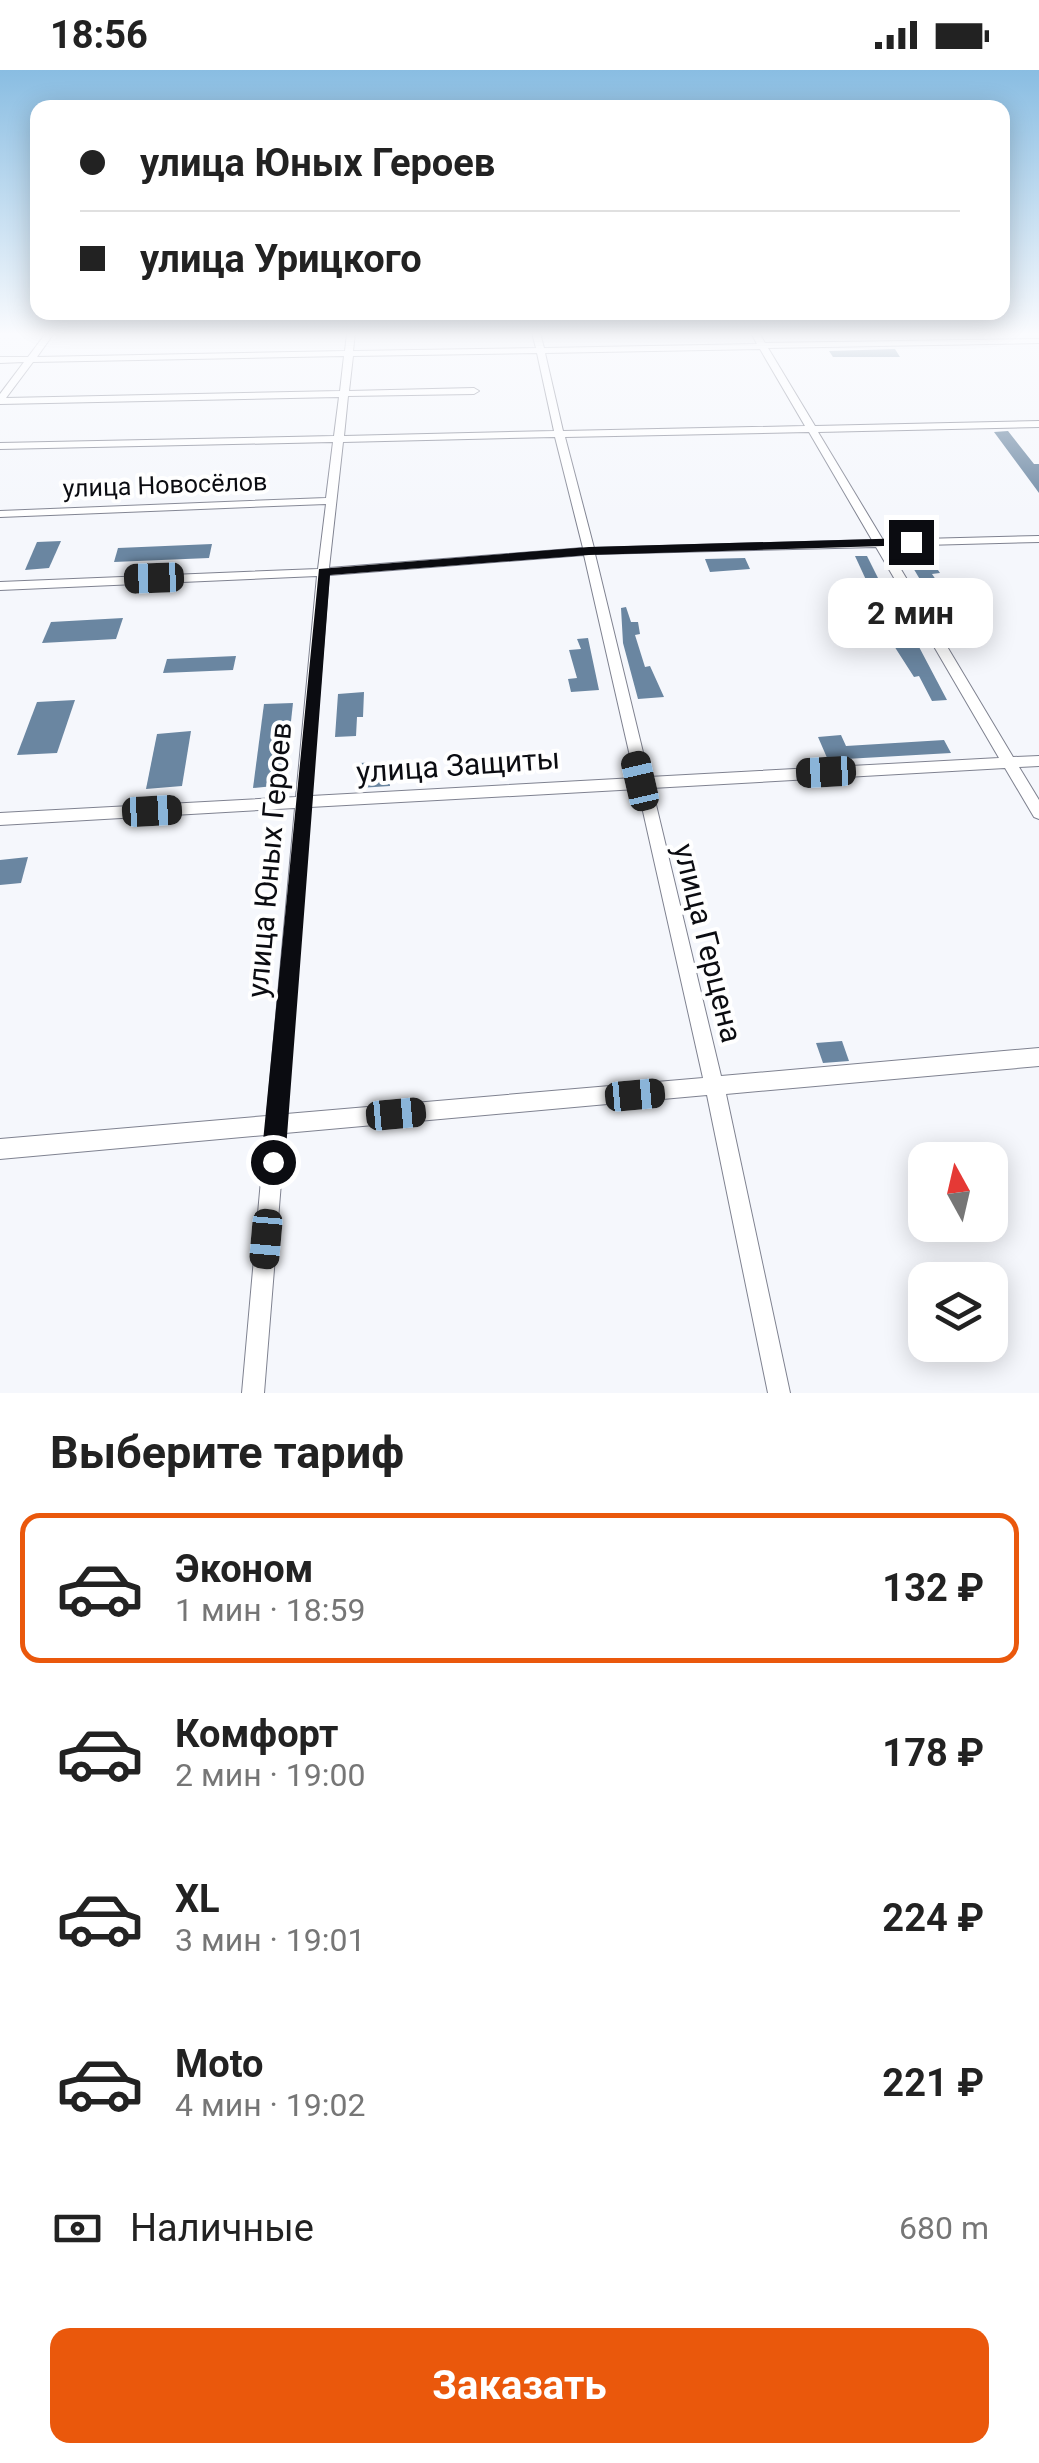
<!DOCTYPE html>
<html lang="ru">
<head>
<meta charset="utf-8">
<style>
	:root { --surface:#fff; --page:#f6f6f6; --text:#222; --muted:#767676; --line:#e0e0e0; --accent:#ea580c }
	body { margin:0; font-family:Roboto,sans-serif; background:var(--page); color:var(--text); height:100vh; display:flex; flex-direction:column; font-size:38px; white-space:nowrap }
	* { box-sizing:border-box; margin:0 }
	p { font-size:32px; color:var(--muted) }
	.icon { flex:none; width:55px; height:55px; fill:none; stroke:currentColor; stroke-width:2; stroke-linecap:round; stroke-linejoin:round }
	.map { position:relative; height:1323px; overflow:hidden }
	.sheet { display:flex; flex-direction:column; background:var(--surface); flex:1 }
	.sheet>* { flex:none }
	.guide { position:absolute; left:30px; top:30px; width:980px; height:220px; border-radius:20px; box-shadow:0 5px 25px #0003; display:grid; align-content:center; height:220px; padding:0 50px; background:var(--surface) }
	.needle { width:65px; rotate:352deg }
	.controls { position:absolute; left:908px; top:1072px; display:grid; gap:20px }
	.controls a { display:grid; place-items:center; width:100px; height:100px; border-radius:20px; background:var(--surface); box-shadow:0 5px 25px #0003; font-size:50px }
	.end { position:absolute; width:45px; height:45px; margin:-22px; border:12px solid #0b0c11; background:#fff; box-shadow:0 0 0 5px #fff }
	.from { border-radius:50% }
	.bubble { position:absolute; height:70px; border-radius:20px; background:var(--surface); box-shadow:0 5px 25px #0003; font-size:32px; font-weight:700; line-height:70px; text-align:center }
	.car { position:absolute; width:30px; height:60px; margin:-30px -15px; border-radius:12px; box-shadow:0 0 8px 2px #0007; background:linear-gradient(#222 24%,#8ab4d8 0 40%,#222 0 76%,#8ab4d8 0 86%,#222 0) }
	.guide b { display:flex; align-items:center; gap:35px; height:95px; font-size:38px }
	.guide b+b { border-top:2px solid var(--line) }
	.guide i { width:25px; height:25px; background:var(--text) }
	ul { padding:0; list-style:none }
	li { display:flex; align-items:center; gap:30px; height:150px; margin:0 20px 15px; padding:0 30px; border:5px solid transparent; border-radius:20px }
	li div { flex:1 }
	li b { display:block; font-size:38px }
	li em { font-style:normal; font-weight:700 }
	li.on { border-color:var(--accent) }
	li>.icon { width:90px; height:90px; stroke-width:1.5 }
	h2 { padding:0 50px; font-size:45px; line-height:120px }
	.pay { display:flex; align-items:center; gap:25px; height:110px; padding:0 50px; font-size:38px }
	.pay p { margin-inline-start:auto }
	.action { display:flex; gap:20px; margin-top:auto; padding:20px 50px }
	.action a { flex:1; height:115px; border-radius:20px; background:var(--accent); color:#fff; font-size:40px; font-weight:700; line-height:115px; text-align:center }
	.status { display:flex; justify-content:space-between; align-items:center; height:70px; padding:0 50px; background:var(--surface); direction:ltr }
	.status svg { height:28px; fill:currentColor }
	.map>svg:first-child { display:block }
</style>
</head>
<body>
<div class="status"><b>18:56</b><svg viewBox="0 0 49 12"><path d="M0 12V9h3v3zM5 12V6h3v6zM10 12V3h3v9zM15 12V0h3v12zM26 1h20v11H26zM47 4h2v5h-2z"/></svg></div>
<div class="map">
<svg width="1039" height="1323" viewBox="0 0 1039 1323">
	<rect width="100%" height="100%" fill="#f5f7fc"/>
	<g fill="#6a86a1">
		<polygon points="895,279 900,287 833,287 829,281"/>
		<polygon points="1008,361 1034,394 1039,394 1039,423 994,362"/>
		<polygon points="61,471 49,498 25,500 37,472"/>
		<polygon points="212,474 209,488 114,492 118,478"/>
		<polygon points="928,485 940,503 932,504 951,532 934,533 906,486"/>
		<polygon points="855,486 867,486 886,524 873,525"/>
		<polygon points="745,488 750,499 710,502 705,489"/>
		<polygon points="626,537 631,552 638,552 640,564 635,565 645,597 650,596 664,627 638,629 623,573 621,538"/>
		<polygon points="123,548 116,569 42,573 51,552"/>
		<polygon points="904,553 918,575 947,630 932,631 919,606 914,607 880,554"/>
		<polygon points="588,568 599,620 571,622 568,609 577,608 569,580 581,579 577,569"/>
		<polygon points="236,586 233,600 163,603 167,589"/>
		<polygon points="364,622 363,647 357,647 356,666 335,667 338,624"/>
		<polygon points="75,630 57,683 17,685 37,632"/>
		<polygon points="293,633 284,715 253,718 264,634"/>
		<polygon points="191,661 182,716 146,719 157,664"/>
		<polygon points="841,665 846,676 944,670 951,683 828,690 818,667"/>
		<polygon points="390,691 390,716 359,718 360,693"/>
		<polygon points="28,787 21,813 0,815 0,790"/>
		<polygon points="842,971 849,991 823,993 816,973"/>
	</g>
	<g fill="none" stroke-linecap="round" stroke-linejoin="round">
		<defs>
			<path id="minor" d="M46 263H54L37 287 345 281 347 263H355L353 281 536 278 532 263H540L544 278 757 274 751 263H759L765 273 1039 269V273L768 278 815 356 1039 351V357L818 362 883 470 1039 466V472L887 476 1013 687 1039 686V696L1019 697 1039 730V749L1034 747 1005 698 652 718 721 1006 1039 978V996L726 1024 790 1323H768L707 1025 285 1063 264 1323H242L265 1065 0 1089V1069L267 1046 295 738 0 755V743L296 727 317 506 0 520V512L318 499 326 434 0 447V441L326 428 333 372 0 379V373L334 366 339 327 0 334V324L24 292 0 293V287H28ZM760 279 805 356 563 361 545 283ZM537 283 554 361 344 366 348 326 474 324 479 321 474 318 349 321 353 286ZM344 286 340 321 6 328 33 292ZM809 362 872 470 594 478 565 367ZM555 367 583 478 329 498 343 372ZM876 477 999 688 649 707 595 484ZM584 485 635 708 311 726 329 505ZM638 719 703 1008 286 1044 310 737Z"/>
		</defs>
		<use href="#minor" stroke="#7f8290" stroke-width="2"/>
		<use href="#minor" fill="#fff" fill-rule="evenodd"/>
	</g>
	<linearGradient id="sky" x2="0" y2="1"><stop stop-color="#89bde2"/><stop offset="0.59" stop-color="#fafbfe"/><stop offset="1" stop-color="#fafbfe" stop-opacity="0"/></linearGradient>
	<rect width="1039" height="448" fill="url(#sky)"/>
	<polygon fill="#0b0c11" points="911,468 917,472 915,475 589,485 330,505 285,1092 281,1101 273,1104 265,1101 261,1092 319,499 589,477"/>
	<g text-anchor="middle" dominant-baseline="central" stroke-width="8" stroke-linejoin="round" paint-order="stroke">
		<g font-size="25" fill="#0b0c11" stroke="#fff">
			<text transform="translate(165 415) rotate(-2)">улица Новосёлов</text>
		</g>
		<g font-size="30" fill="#0b0c11" stroke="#fff">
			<text transform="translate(458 695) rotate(-4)">улица Защиты</text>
			<text transform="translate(269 790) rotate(-85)">улица Юных Героев</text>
			<text transform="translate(708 873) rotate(76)">улица Герцена</text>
		</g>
	</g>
</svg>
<div class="controls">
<a><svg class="needle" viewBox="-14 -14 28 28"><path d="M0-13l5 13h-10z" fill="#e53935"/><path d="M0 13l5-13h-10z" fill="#767676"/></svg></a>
<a><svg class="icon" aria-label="layers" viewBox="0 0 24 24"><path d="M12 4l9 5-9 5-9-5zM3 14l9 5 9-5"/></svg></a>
</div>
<i class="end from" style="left:273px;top:1092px"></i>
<i class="end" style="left:911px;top:472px"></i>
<div class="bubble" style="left:828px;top:508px;width:165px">2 мин</div>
<i class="car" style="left:154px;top:508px;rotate:268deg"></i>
<i class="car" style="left:826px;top:702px;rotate:267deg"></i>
<i class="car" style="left:640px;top:711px;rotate:347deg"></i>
<i class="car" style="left:152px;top:741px;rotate:87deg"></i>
<i class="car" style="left:635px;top:1025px;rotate:85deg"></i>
<i class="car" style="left:396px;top:1044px;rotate:85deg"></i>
<i class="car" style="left:266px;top:1169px;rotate:185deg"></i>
<div class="guide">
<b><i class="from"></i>улица Юных Героев</b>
<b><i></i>улица Урицкого</b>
</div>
</div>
<section class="sheet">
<h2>Выберите тариф</h2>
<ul>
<li class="on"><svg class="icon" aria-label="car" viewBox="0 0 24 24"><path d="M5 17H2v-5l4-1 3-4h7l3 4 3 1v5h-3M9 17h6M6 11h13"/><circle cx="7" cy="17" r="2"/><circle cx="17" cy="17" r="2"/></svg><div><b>Эконом</b><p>1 мин · 18:59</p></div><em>132 ₽</em></li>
<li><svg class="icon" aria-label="car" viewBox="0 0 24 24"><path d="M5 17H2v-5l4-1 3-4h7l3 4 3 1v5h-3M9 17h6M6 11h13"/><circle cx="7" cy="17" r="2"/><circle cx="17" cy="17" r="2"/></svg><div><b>Комфорт</b><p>2 мин · 19:00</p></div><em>178 ₽</em></li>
<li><svg class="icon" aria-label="car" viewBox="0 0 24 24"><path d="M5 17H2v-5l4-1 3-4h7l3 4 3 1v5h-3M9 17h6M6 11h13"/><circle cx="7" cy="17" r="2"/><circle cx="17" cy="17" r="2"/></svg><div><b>XL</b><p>3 мин · 19:01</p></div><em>224 ₽</em></li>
<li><svg class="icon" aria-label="car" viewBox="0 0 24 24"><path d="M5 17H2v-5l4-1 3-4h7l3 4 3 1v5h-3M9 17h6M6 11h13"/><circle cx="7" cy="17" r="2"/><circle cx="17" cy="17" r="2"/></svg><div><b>Moto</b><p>4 мин · 19:02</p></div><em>221 ₽</em></li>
</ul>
<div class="pay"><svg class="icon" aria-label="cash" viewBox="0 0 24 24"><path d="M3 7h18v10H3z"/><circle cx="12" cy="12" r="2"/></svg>Наличные<p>680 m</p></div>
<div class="action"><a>Заказать</a></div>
</section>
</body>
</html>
